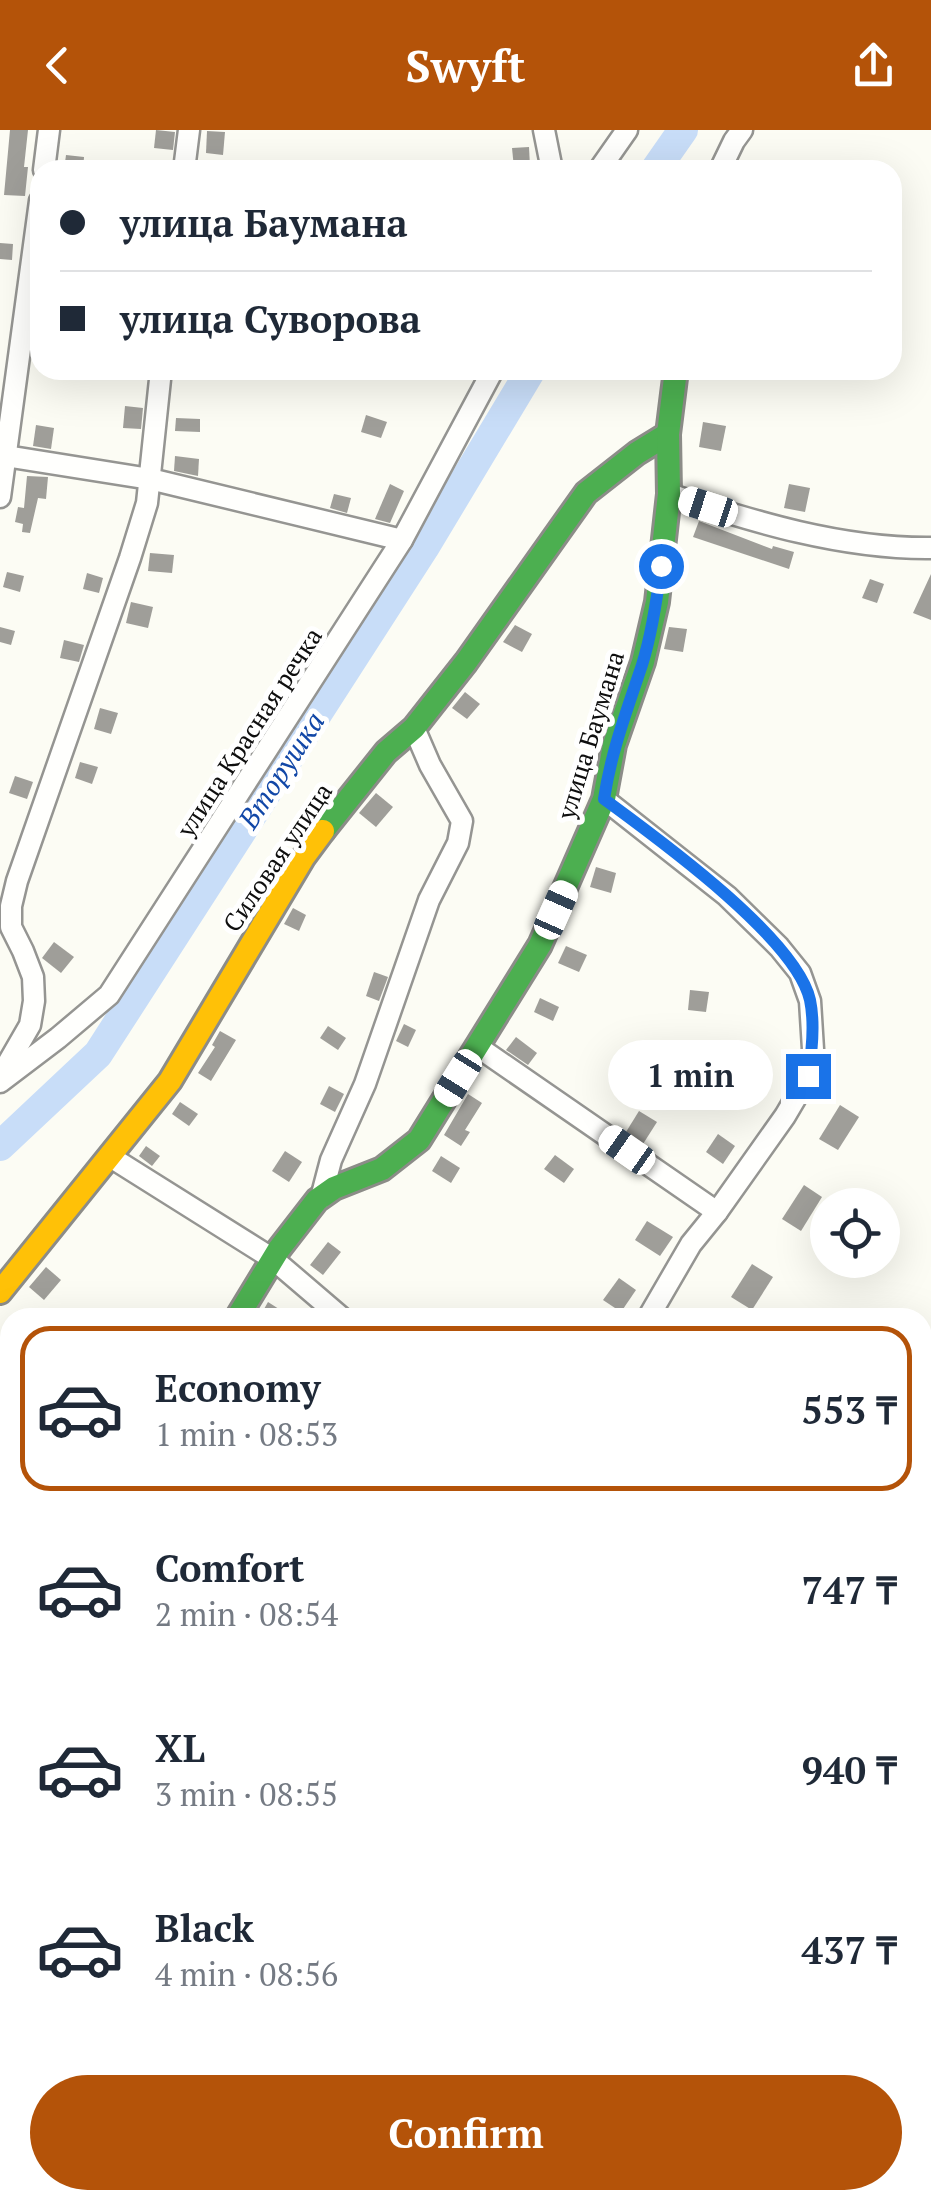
<!DOCTYPE html>
<html lang="en">
<head>
<meta charset="utf-8">
<style>
	:root { --surface:#fff; --page:#f2f2f3; --text:#1f2937; --muted:#747a83; --line:#e0e1e3; --accent:#b45309 }
	body { margin:0; font-family:"PT Serif",serif; background:var(--page); color:var(--text); height:100vh; display:flex; flex-direction:column; font-size:38px; white-space:nowrap }
	* { box-sizing:border-box; margin:0 }
	p { font-size:32px; color:var(--muted) }
	.icon { flex:none; width:55px; height:55px; fill:none; stroke:currentColor; stroke-width:2; stroke-linecap:round; stroke-linejoin:round }
	.map { position:relative; flex:1; overflow:hidden }
	.panel { position:absolute; left:0px; top:1178px; width:932px; height:902px; display:flex; flex-direction:column; background:var(--surface); border-radius:30px 30px 0 0; box-shadow:0 10px 40px #0002 }
	.panel>* { flex:none }
	.guide { position:absolute; left:30px; top:30px; width:872px; height:220px; border-radius:30px; box-shadow:0 10px 40px #0002; display:grid; align-content:center; height:220px; padding:0 30px; background:var(--surface) }
	.controls { position:absolute; left:810px; top:1058px; display:grid; gap:20px }
	.controls a { display:grid; place-items:center; width:90px; height:90px; border-radius:50%; background:var(--surface); box-shadow:0 10px 40px #0002; font-size:50px }
	.end { position:absolute; width:45px; height:45px; margin:-22px; border:12px solid #1a73e8; background:#fff; box-shadow:0 0 0 5px #fff }
	.from { border-radius:50% }
	.bubble { position:absolute; height:70px; border-radius:35px; background:var(--surface); box-shadow:0 10px 40px #0002; font-size:32px; font-weight:700; line-height:70px; text-align:center }
	.car { position:absolute; width:30px; height:60px; margin:-30px -15px; border-radius:12px; box-shadow:0 0 8px 2px #0007; background:linear-gradient(#fff 24%,#345 0 40%,#fff 0 76%,#345 0 86%,#fff 0) }
	.guide b { display:flex; align-items:center; gap:35px; height:95px; font-size:38px }
	.guide b+b { border-top:2px solid var(--line) }
	.guide i { width:25px; height:25px; background:var(--text) }
	ul { padding:18px 0 0; list-style:none }
	li { display:flex; align-items:center; gap:30px; height:165px; margin:0 20px 15px; padding:0 10px; border:5px solid transparent; border-radius:30px }
	li div { flex:1 }
	li b { display:block; font-size:38px }
	li em { font-style:normal; font-weight:700 }
	li.on { border-color:var(--accent) }
	li>.icon { width:90px; height:90px; stroke-width:1.5 }
	.button { display:flex; gap:20px; margin-top:auto; padding:20px 30px }
	.button a { flex:1; height:115px; border-radius:60px; background:var(--accent); color:#fff; font-size:40px; font-weight:700; line-height:115px; text-align:center }
	header { display:flex; justify-content:space-between; align-items:center; height:130px; padding:0 30px; background:var(--accent); color:#fff; font-size:45px; font-weight:700 }
	.map>svg:first-child { display:block }
</style>
</head>
<body>
<header><svg class="icon" aria-label="back" viewBox="0 0 24 24"><path d="M15 5l-7 7 7 7"/></svg>Swyft<svg class="icon" aria-label="share" viewBox="0 0 24 24"><path d="M12 15V3M7 8l5-5 5 5M5 13v7h14v-7"/></svg></header>
<div class="map">
<svg width="931" height="2078" viewBox="0 0 931 2078">
	<rect width="100%" height="100%" fill="#fcfcf4"/>
	<g fill="none" stroke-linecap="round" stroke-linejoin="round">
		<g stroke="#c8ddf8" stroke-width="30">
			<polyline points="655,40 683,0"/>
			<polyline points="0,1016 98,924 424,418 531,240"/>
		</g>
	</g>
	<g fill="#9f9e99">
		<polygon points="10,0 28,0 24,37 28,37 25,66 4,65"/>
		<polygon points="156,0 175,2 173,20 154,18"/>
		<polygon points="207,1 225,2 223,25 206,23"/>
		<polygon points="529,17 530,37 514,38 512,18"/>
		<polygon points="66,25 84,27 83,40 64,40"/>
		<polygon points="0,113 13,114 12,130 0,129"/>
		<polygon points="125,276 143,278 141,299 123,298"/>
		<polygon points="366,285 387,292 381,308 361,302"/>
		<polygon points="176,288 200,289 200,302 175,301"/>
		<polygon points="703,292 726,296 721,321 699,317"/>
		<polygon points="36,295 54,298 51,319 33,316"/>
		<polygon points="175,326 199,329 198,346 174,341"/>
		<polygon points="27,346 48,347 46,369 38,368 30,403 22,402 23,394 15,392 18,377 24,378"/>
		<polygon points="390,354 404,361 390,393 375,389"/>
		<polygon points="789,354 810,358 805,382 784,378"/>
		<polygon points="334,364 351,368 347,383 330,378"/>
		<polygon points="699,391 772,419 773,416 794,422 789,439 693,407"/>
		<polygon points="150,423 174,425 172,443 148,441"/>
		<polygon points="7,442 24,446 20,462 3,457"/>
		<polygon points="87,443 103,448 99,463 83,459"/>
		<polygon points="931,444 931,490 913,483"/>
		<polygon points="870,449 884,454 877,473 862,468"/>
		<polygon points="131,472 153,477 148,498 126,493"/>
		<polygon points="515,495 532,504 522,522 503,512"/>
		<polygon points="0,497 15,501 11,515 0,512"/>
		<polygon points="669,497 687,499 683,522 664,519"/>
		<polygon points="64,510 84,515 79,532 60,528"/>
		<polygon points="298,513 312,523 298,544 284,534"/>
		<polygon points="465,562 480,574 467,589 452,578"/>
		<polygon points="100,578 118,583 111,604 94,599"/>
		<polygon points="80,632 98,637 92,654 75,648"/>
		<polygon points="15,646 33,652 27,669 9,663"/>
		<polygon points="376,663 393,677 376,697 359,683"/>
		<polygon points="596,737 616,743 611,763 590,757"/>
		<polygon points="293,778 306,785 299,801 284,794"/>
		<polygon points="54,812 74,827 61,843 42,828"/>
		<polygon points="566,816 587,825 579,842 558,833"/>
		<polygon points="374,842 388,847 379,871 366,866"/>
		<polygon points="690,860 709,862 706,882 688,880"/>
		<polygon points="540,868 559,877 553,891 534,882"/>
		<polygon points="404,894 416,900 408,917 396,911"/>
		<polygon points="328,896 346,908 338,920 320,908"/>
		<polygon points="220,901 236,910 211,951 198,943 215,917 212,915"/>
		<polygon points="516,907 537,923 528,935 506,920"/>
		<polygon points="750,945 766,955 756,971 740,961"/>
		<polygon points="329,956 344,964 335,982 320,974"/>
		<polygon points="468,964 482,973 465,1000 470,1002 461,1016 444,1005"/>
		<polygon points="180,972 198,984 189,996 172,984"/>
		<polygon points="840,975 859,987 838,1020 819,1009"/>
		<polygon points="639,981 657,992 643,1014 626,1002"/>
		<polygon points="718,1004 735,1016 723,1034 706,1022"/>
		<polygon points="146,1016 160,1026 152,1036 139,1026"/>
		<polygon points="285,1021 302,1032 289,1052 272,1041"/>
		<polygon points="555,1025 574,1039 564,1053 544,1039"/>
		<polygon points="441,1026 460,1038 451,1053 432,1041"/>
		<polygon points="804,1055 822,1067 801,1101 782,1089"/>
		<polygon points="647,1091 673,1107 660,1126 635,1110"/>
		<polygon points="328,1112 341,1122 323,1145 310,1135"/>
		<polygon points="752,1134 773,1147 752,1180 731,1167"/>
		<polygon points="46,1137 61,1150 44,1170 29,1157"/>
		<polygon points="619,1148 636,1160 621,1182 603,1170"/>
		<polygon points="268,1172 293,1188 259,1188"/>
	</g>
	<g fill="none" stroke-linecap="round" stroke-linejoin="round">
		<defs>
			<g id="street">
				<polyline points="544,0 552,40"/>
				<polyline points="44,40 49,0"/>
				<polyline points="184,40 189,0"/>
				<polyline points="599,40 627,0"/>
				<polyline points="720,40 734,11 742,0"/>
				<polyline points="0,325 150,349 402,410"/>
				<path d="M669 364C754 392 842 419 931 418"/>
				<polyline points="0,367 40,71"/>
				<polyline points="604,669 727,766 779,817 800,843 810,871 813,919 808,947 785,986 717,1082 691,1114 648,1188"/>
				<polyline points="478,917 717,1082"/>
				<polyline points="0,947 30,895 34,871 33,847 23,821 11,797 11,776 17,751 130,428 147,373 161,240"/>
				<polyline points="0,952 58,908 109,865 402,410 493,240"/>
				<polyline points="109,1026 273,1129 342,1188"/>
				<polyline points="321,1068 331,1030 365,954 429,770 458,713 462,691 430,635 414,598"/>
				<polyline points="922,1239 931,1238"/>
				<polyline points="0,1536 10,1523"/>
				<polyline points="0,1558 10,1564"/>
				<polyline points="0,1950 10,1930"/>
				<polyline points="70,2078 76,2070"/>
				<polyline points="372,2078 377,2070"/>
			</g>
			<g id="fast">
				<polyline points="323,701 386,622 414,598 466,532 586,363 637,323 668,304"/>
				<polyline points="237,1188 279,1119 317,1070 334,1058 382,1039 419,1010 540,815 604,669 614,615 643,532 657,472 669,364 668,304 676,240"/>
			</g>
			<polyline id="slow" points="0,1162 170,951 303,728 323,701"/>
		</defs>
		<use href="#street" stroke="#959592" stroke-width="25"/>
		<use href="#fast" stroke="#8c8c88" stroke-width="28"/>
		<use href="#slow" stroke="#8c8c88" stroke-width="28"/>
		<use href="#street" stroke="#fffffd" stroke-width="20"/>
		<use href="#fast" stroke="#4caf50" stroke-width="22"/>
		<use href="#slow" stroke="#ffc107" stroke-width="22"/>
	</g>
	<g fill="none" stroke-linecap="round" stroke-linejoin="round">
		<path stroke="#1a73e8" stroke-width="12" d="M661 436C657 469 652 503 642 535 627 580 611 622 604 669 657 708 796 808 810 870 815 894 812 922 808 946"/>
	</g>
	<g text-anchor="middle" dominant-baseline="central" stroke-width="10" stroke-linejoin="round" paint-order="stroke">
		<g font-size="25" fill="#0e0e0e" stroke="#fff">
			<text transform="translate(249 602) rotate(-57)">улица Красная речка</text>
			<text transform="translate(590 605) rotate(-73)">улица Баумана</text>
			<text transform="translate(277 727) rotate(-56)">Силовая улица</text>
		</g>
		<g font-size="28" font-style="italic" fill="#1147a7" stroke="#fff">
			<text transform="translate(281 640) rotate(-57)">Вторушка</text>
		</g>
	</g>
</svg>
<div class="controls">
<a><svg class="icon" aria-label="locate" viewBox="0 0 24 24"><circle cx="12" cy="12" r="6"/><path d="M12 2v4M12 18v4M2 12h4M18 12h4"/></svg></a>
</div>
<i class="end from" style="left:661px;top:436px"></i>
<i class="end" style="left:808px;top:946px"></i>
<div class="bubble" style="left:608px;top:910px;width:165px">1 min</div>
<i class="car" style="left:708px;top:377px;rotate:288deg"></i>
<i class="car" style="left:556px;top:780px;rotate:24deg"></i>
<i class="car" style="left:458px;top:948px;rotate:212deg"></i>
<i class="car" style="left:627px;top:1020px;rotate:305deg"></i>
<div class="guide">
<b><i class="from"></i>улица Баумана</b>
<b><i></i>улица Суворова</b>
</div>
<section class="panel">
<ul>
<li class="on"><svg class="icon" aria-label="car" viewBox="0 0 24 24"><path d="M5 17H2v-5l4-1 3-4h7l3 4 3 1v5h-3M9 17h6M6 11h13"/><circle cx="7" cy="17" r="2"/><circle cx="17" cy="17" r="2"/></svg><div><b>Economy</b><p>1 min · 08:53</p></div><em>553 ₸</em></li>
<li><svg class="icon" aria-label="car" viewBox="0 0 24 24"><path d="M5 17H2v-5l4-1 3-4h7l3 4 3 1v5h-3M9 17h6M6 11h13"/><circle cx="7" cy="17" r="2"/><circle cx="17" cy="17" r="2"/></svg><div><b>Comfort</b><p>2 min · 08:54</p></div><em>747 ₸</em></li>
<li><svg class="icon" aria-label="car" viewBox="0 0 24 24"><path d="M5 17H2v-5l4-1 3-4h7l3 4 3 1v5h-3M9 17h6M6 11h13"/><circle cx="7" cy="17" r="2"/><circle cx="17" cy="17" r="2"/></svg><div><b>XL</b><p>3 min · 08:55</p></div><em>940 ₸</em></li>
<li><svg class="icon" aria-label="car" viewBox="0 0 24 24"><path d="M5 17H2v-5l4-1 3-4h7l3 4 3 1v5h-3M9 17h6M6 11h13"/><circle cx="7" cy="17" r="2"/><circle cx="17" cy="17" r="2"/></svg><div><b>Black</b><p>4 min · 08:56</p></div><em>437 ₸</em></li>
</ul>
<div class="button"><a>Confirm</a></div>
</section>
</div>
</body>
</html>
